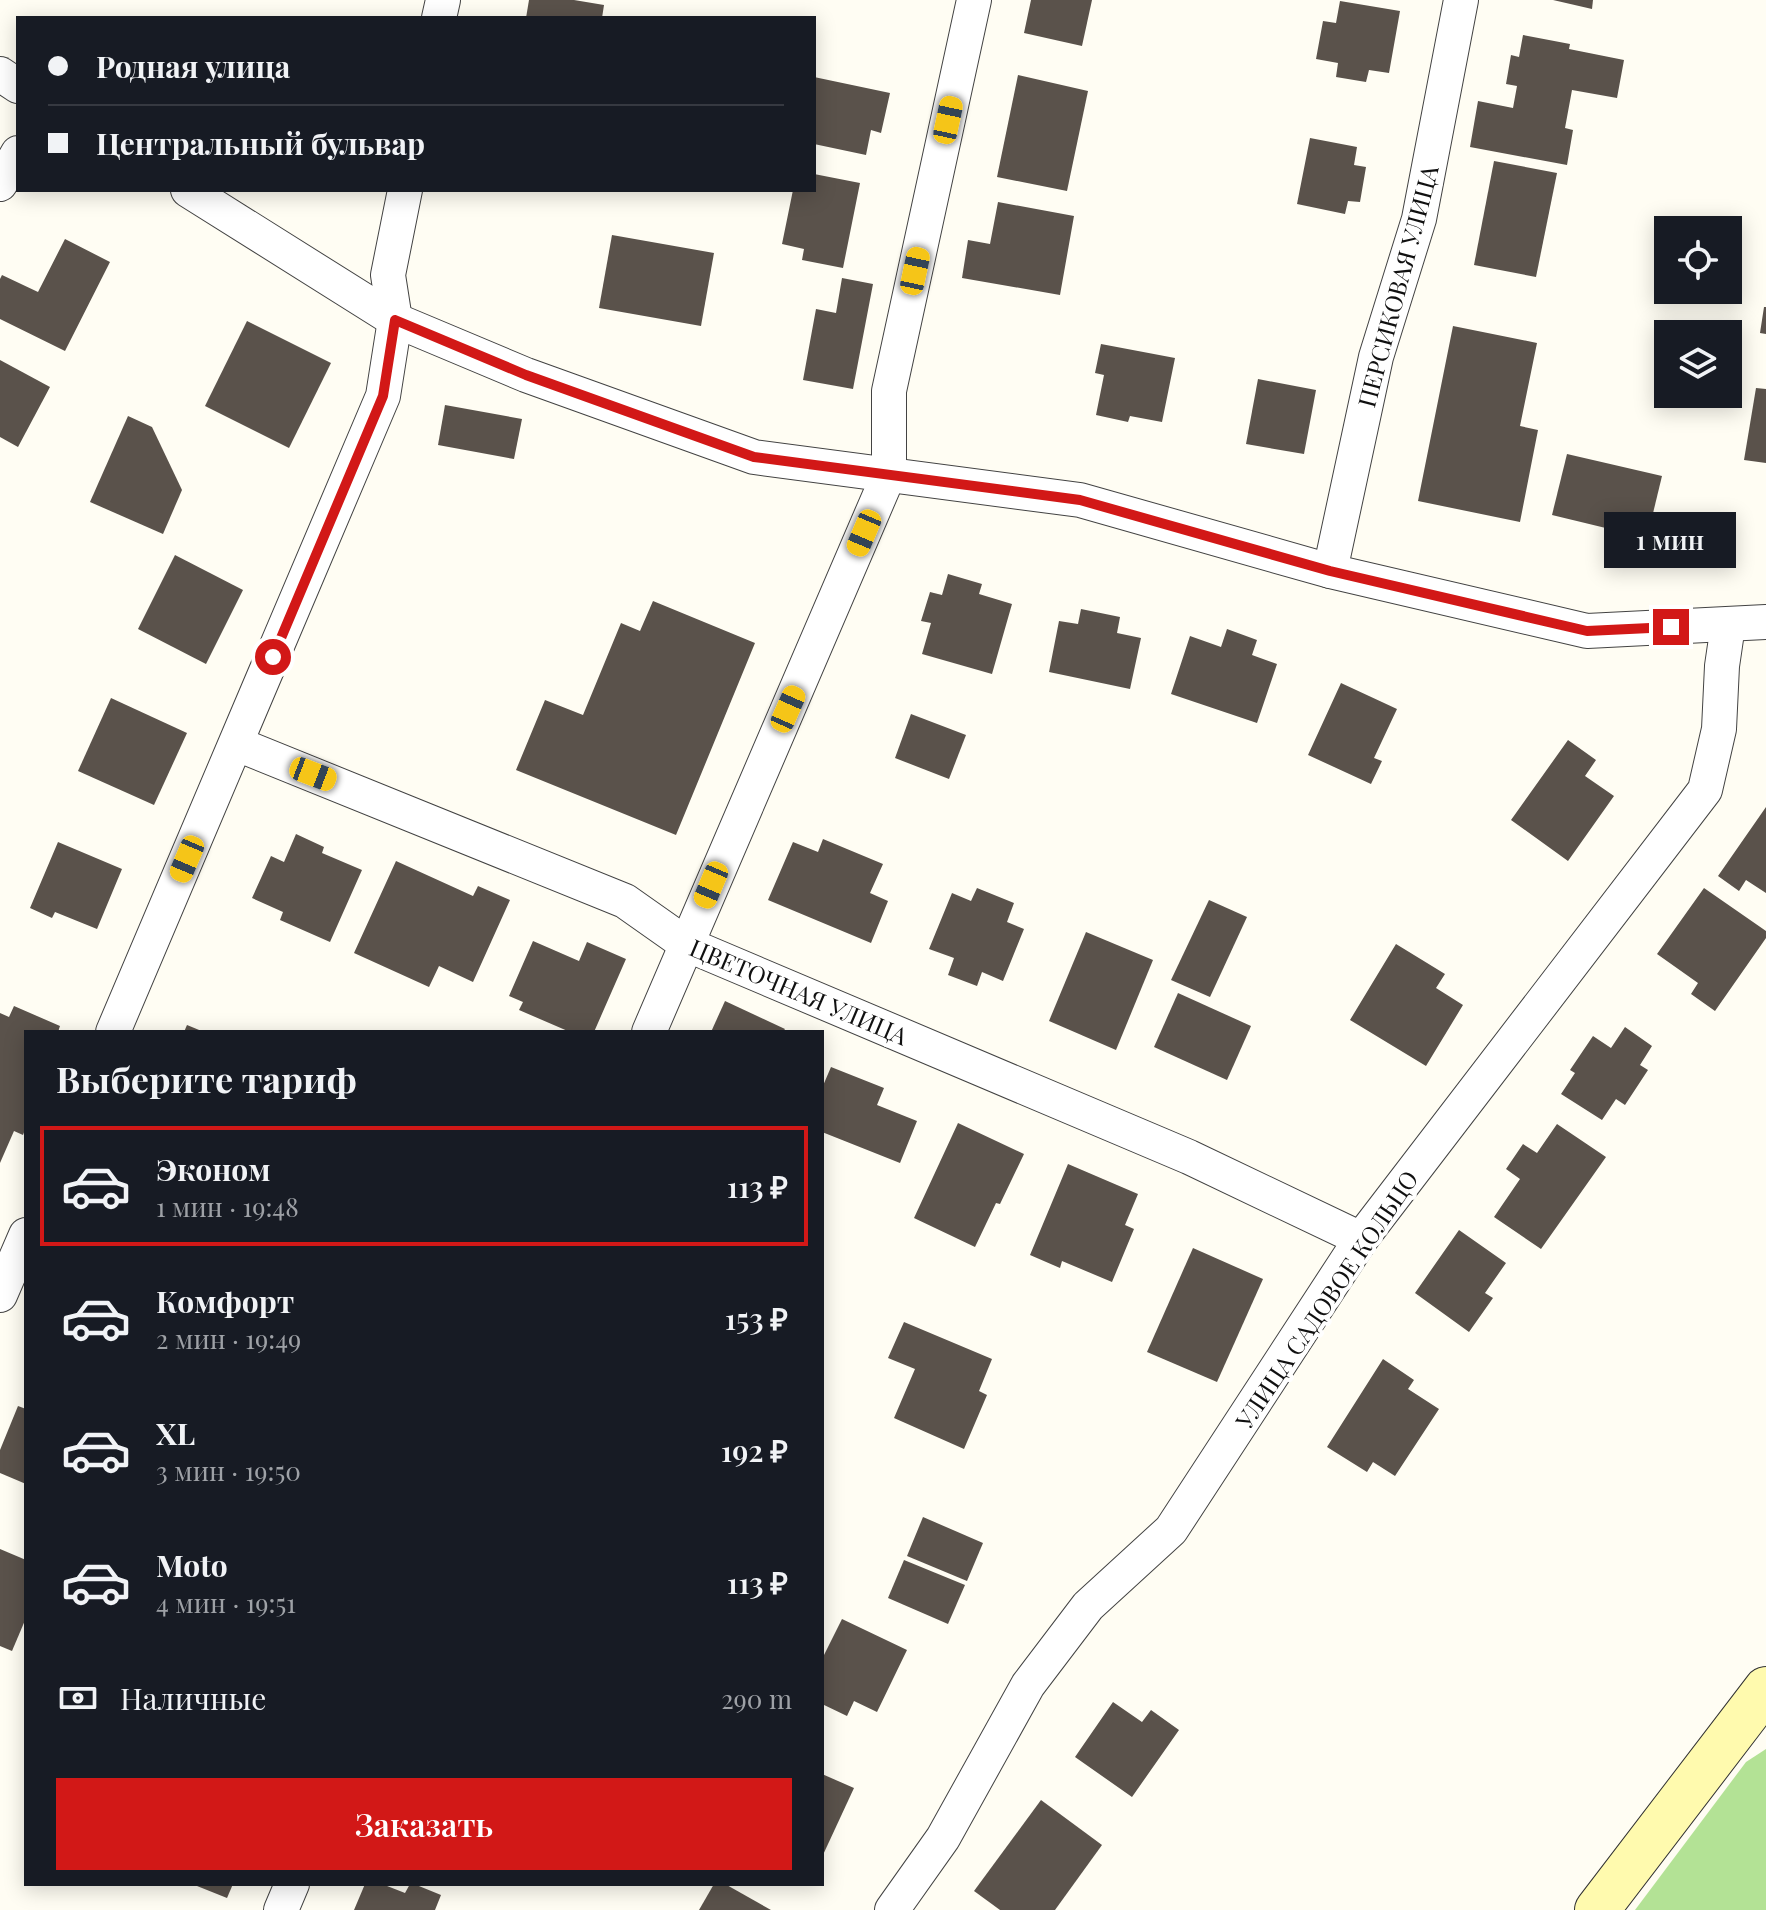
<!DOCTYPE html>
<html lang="ru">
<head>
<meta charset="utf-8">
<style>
	:root { --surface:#171b24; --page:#242831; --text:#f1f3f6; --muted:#9ea1a6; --line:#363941; --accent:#d21817 }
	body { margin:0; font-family:"Playfair Display",serif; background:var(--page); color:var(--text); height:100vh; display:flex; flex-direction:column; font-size:30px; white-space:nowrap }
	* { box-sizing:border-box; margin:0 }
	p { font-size:26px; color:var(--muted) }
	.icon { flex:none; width:44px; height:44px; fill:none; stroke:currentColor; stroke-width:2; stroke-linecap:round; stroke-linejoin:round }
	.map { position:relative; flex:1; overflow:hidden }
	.side { position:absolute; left:24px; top:1030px; width:800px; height:856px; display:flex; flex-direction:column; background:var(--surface); border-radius:0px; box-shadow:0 4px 20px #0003 }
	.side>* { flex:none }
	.hud { position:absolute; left:16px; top:16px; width:800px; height:176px; border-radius:0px; box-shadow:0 4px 20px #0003; display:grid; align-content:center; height:176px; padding:0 32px; background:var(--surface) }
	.buttons { position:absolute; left:1654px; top:216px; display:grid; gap:16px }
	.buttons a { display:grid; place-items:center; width:88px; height:88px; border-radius:0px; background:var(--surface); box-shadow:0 4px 20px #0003; font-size:40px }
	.end { position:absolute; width:36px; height:36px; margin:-18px; border:10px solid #d21817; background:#fff; box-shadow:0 0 0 4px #fff }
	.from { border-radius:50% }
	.bubble { position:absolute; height:56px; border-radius:0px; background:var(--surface); box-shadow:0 4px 20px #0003; font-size:26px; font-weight:600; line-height:56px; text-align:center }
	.car { position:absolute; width:24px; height:48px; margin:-24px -12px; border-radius:10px; box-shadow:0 0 6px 2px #0007; background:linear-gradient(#f5c518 24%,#345 0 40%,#f5c518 0 76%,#345 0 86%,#f5c518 0) }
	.hud b { display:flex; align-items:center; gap:28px; height:76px; font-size:30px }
	.hud b+b { border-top:2px solid var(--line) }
	.hud i { width:20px; height:20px; background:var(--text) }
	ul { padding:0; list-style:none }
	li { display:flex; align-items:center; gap:24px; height:120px; margin:0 16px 12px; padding:0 16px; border:4px solid transparent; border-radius:0px }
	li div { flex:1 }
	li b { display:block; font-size:30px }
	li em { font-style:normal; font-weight:600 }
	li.current { border-color:var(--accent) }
	li>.icon { width:72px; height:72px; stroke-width:1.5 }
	h2 { padding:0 32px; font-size:36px; line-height:96px }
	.pay { display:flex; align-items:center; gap:20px; height:88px; padding:0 32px; font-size:30px }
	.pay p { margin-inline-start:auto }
	.cta { display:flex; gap:16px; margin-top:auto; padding:16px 32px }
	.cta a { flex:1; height:92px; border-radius:0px; background:var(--accent); color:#fff; font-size:32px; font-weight:600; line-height:92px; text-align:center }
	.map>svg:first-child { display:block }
</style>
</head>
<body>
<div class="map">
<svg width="1766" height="1910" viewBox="0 0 1766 1910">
	<rect width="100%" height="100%" fill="#fffdf3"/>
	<polygon fill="#b3e295" points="1766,1749 1766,1910 1635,1910 1746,1762"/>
	<g fill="#5a524b">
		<polygon points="529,0 574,0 604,5 602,18 526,18"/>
		<polygon points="1031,0 1092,0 1082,46 1024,33"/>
		<polygon points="1553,0 1593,0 1592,9"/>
		<polygon points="1340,1 1400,11 1389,73 1369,70 1366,82 1336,77 1338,63 1316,59 1323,21 1336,23"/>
		<polygon points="1523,35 1570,44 1569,49 1624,60 1617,98 1572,90 1565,128 1573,130 1567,165 1470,147 1478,101 1513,108 1517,86 1506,84 1511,55 1519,57"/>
		<polygon points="1018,75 1088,91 1067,191 997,177"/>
		<polygon points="814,77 890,93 881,133 871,130 866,155 814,144"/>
		<polygon points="1310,138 1357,147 1354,165 1366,167 1360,202 1348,201 1345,214 1297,204"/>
		<polygon points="1494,161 1557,173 1536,277 1474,265"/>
		<polygon points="814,174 860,183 843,268 802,260 804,249 782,244 793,190 814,190"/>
		<polygon points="998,202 1074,216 1060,295 962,278 968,240 990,244"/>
		<polygon points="612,235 714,253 701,326 599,308"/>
		<polygon points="65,239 110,262 65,351 0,319 0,279 2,275 38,292"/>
		<polygon points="842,278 873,284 853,389 803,380 816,309 836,313"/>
		<polygon points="1764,307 1766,307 1766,334 1760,333"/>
		<polygon points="247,321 331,363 289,448 205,406"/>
		<polygon points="1453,326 1537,343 1520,426 1538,430 1520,522 1418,501"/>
		<polygon points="1101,344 1175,358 1162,422 1130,416 1128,422 1096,415 1104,375 1095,373"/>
		<polygon points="0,360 50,387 18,447 0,437"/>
		<polygon points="1258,379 1316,390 1304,454 1246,444"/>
		<polygon points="1756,388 1766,389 1766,463 1744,460"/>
		<polygon points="445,405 522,419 514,459 438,445"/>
		<polygon points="128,416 152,427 182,490 163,534 90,502"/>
		<polygon points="1567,454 1662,476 1647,538 1552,515"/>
		<polygon points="175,555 243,590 206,664 138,629"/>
		<polygon points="948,574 982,584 979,594 1012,604 992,674 922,654 931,623 921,621 930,592 942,595"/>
		<polygon points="653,601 755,643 676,835 516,770 545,700 583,715 621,623 640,631"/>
		<polygon points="1081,609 1120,617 1117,633 1141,638 1130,689 1049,672 1059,621 1078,624"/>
		<polygon points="1227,629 1257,640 1252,655 1277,664 1257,723 1171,694 1190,636 1221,647"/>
		<polygon points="1341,683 1397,709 1374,758 1382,761 1371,784 1308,755"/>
		<polygon points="111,698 187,733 154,805 78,771"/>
		<polygon points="911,714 966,735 949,779 895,758"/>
		<polygon points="1568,740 1596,760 1585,776 1614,796 1568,861 1511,820"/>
		<polygon points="1766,807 1766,893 1746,880 1739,891 1718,876"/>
		<polygon points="296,834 324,847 322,853 362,870 330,942 280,920 283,912 252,898 271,856 284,862"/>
		<polygon points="823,839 883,864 870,893 888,901 871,943 768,900 793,842 818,852"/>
		<polygon points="58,842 122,869 97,929 55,912 52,918 30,908"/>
		<polygon points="396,861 473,896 478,886 510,900 473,982 439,966 429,987 354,953"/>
		<polygon points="977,888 1014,903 1007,922 1024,929 1003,981 982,972 977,986 948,975 954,958 929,949 952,893 971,901"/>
		<polygon points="1704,888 1766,931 1766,938 1715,1011 1691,994 1698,983 1657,954"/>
		<polygon points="1209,900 1247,917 1210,997 1171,980"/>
		<polygon points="1086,932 1153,960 1116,1050 1049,1021"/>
		<polygon points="533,941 579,961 587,942 626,959 594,1032 570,1032 519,1010 523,1002 509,996"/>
		<polygon points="1396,944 1445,974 1436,988 1463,1005 1426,1066 1350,1020"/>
		<polygon points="1178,993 1251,1026 1227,1080 1154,1047"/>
		<polygon points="725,1001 785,1029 783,1032 711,1032"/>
		<polygon points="14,1006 60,1026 58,1032 26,1032 26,1127 23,1135 14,1131 0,1163 0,1013 9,1017"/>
		<polygon points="187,1025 204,1032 184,1032"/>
		<polygon points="1625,1027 1652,1046 1640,1065 1648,1070 1625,1105 1616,1099 1602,1120 1561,1094 1575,1073 1570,1070 1593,1036 1611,1048"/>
		<polygon points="831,1067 884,1088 877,1105 917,1121 900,1163 822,1132 822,1088"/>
		<polygon points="958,1123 1024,1154 1000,1204 996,1203 975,1247 914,1218"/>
		<polygon points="1557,1124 1606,1157 1541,1249 1494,1217 1520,1179 1506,1169 1523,1144 1537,1153"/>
		<polygon points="1068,1164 1138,1194 1125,1225 1134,1229 1112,1282 1062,1261 1060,1268 1030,1255"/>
		<polygon points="1459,1230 1506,1263 1485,1293 1493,1298 1469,1332 1415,1293"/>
		<polygon points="1193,1248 1263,1279 1217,1382 1147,1352"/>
		<polygon points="904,1322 992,1359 979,1391 987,1395 964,1449 894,1418 915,1369 888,1358"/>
		<polygon points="1383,1359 1414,1380 1408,1389 1439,1409 1395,1476 1373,1462 1367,1472 1327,1447"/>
		<polygon points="18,1406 26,1409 26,1484 0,1473 0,1450"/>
		<polygon points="923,1517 983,1543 967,1581 907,1556"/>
		<polygon points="0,1549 26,1560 26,1618 12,1651 0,1646"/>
		<polygon points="904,1560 965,1585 948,1624 888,1598"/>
		<polygon points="842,1619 907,1650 877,1712 854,1701 847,1716 822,1704 822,1659"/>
		<polygon points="1113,1702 1142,1722 1151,1710 1179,1730 1132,1797 1075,1757"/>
		<polygon points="822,1774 854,1788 822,1857"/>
		<polygon points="1041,1800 1102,1845 1055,1910 1000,1910 974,1891"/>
		<polygon points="192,1884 233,1884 227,1898"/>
		<polygon points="365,1884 382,1884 405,1893 410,1884 414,1884 441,1895 435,1910 354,1910"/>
		<polygon points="714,1884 725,1884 771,1910 699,1910"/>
	</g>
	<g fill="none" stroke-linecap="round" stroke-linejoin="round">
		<defs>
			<g id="street">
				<polyline points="439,18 443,0"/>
				<polyline points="0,74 18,86"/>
				<polyline points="0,184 18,153"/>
				<polyline points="188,190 395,320 526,375 754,457 1080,500 1330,571 1587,631 1766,622"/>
				<polyline points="1330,571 1376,357 1419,219 1461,0"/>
				<polyline points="237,744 625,901 686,944 1189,1157 1361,1239"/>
				<polyline points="113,1032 383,396 395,320 388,275 405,190"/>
				<polyline points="649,1032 889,474 889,391 974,0"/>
				<polyline points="0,1295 26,1235"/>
				<polyline points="281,1910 292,1884"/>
				<polyline points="892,1910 943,1838 1028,1685 1088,1606 1171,1530 1361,1239 1705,790 1719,729 1722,666 1728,625"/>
			</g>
			<polyline id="secondary" points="1597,1910 1766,1689"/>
		</defs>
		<use href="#street" stroke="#434343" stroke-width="36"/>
		<use href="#secondary" stroke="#323232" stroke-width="46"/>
		<use href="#street" stroke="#fff" stroke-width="34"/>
		<use href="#secondary" stroke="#fffaae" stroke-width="44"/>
	</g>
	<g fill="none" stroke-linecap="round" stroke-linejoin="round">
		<polyline stroke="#d21817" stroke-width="10" points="273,657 383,396 395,320 526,375 754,457 1080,500 1330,571 1587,631 1671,627"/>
	</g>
	<g text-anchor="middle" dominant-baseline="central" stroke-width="8" stroke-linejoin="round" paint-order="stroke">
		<g font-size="24" fill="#101010" stroke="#fff">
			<text transform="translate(1397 286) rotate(-75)">ПЕРСИКОВАЯ УЛИЦА</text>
			<text transform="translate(799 991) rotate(23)">ЦВЕТОЧНАЯ УЛИЦА</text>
			<text transform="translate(1326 1299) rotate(-56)">УЛИЦА САДОВОЕ КОЛЬЦО</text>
		</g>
	</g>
</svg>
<div class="buttons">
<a><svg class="icon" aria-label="locate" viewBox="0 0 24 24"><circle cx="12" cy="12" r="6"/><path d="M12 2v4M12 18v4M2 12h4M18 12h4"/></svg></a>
<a><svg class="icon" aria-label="layers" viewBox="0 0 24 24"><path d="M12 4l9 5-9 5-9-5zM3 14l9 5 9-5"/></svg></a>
</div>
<i class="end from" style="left:273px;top:657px"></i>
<i class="end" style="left:1671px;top:627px"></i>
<div class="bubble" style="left:1604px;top:512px;width:132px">1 мин</div>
<i class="car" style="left:948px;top:120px;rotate:12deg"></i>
<i class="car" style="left:915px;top:271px;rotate:12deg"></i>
<i class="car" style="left:864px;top:533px;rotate:203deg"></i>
<i class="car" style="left:788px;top:709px;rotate:24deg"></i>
<i class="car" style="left:313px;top:774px;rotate:111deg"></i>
<i class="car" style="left:187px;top:859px;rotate:203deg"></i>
<i class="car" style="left:711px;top:885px;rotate:203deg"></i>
<div class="hud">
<b><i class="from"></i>Родная улица</b>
<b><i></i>Центральный бульвар</b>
</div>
<section class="side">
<h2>Выберите тариф</h2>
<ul>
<li class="current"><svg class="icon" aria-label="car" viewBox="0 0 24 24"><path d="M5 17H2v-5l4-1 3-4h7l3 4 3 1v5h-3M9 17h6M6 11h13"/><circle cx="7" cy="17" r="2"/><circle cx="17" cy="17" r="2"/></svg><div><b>Эконом</b><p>1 мин · 19:48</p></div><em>113 ₽</em></li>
<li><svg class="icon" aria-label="car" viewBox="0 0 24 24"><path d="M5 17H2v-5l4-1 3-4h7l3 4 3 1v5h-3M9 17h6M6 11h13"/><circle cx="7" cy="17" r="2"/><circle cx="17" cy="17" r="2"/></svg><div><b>Комфорт</b><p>2 мин · 19:49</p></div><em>153 ₽</em></li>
<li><svg class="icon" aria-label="car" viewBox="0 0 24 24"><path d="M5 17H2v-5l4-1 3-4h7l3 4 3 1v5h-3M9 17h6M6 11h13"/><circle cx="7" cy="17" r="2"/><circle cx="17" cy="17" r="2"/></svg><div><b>XL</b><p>3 мин · 19:50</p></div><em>192 ₽</em></li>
<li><svg class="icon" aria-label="car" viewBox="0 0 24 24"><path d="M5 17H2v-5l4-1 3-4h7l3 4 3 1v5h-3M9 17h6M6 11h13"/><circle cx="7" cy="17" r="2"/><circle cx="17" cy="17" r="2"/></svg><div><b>Moto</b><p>4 мин · 19:51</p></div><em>113 ₽</em></li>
</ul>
<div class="pay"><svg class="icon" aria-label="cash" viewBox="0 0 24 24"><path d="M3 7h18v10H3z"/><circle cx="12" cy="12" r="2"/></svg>Наличные<p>290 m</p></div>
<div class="cta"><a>Заказать</a></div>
</section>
</div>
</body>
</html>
